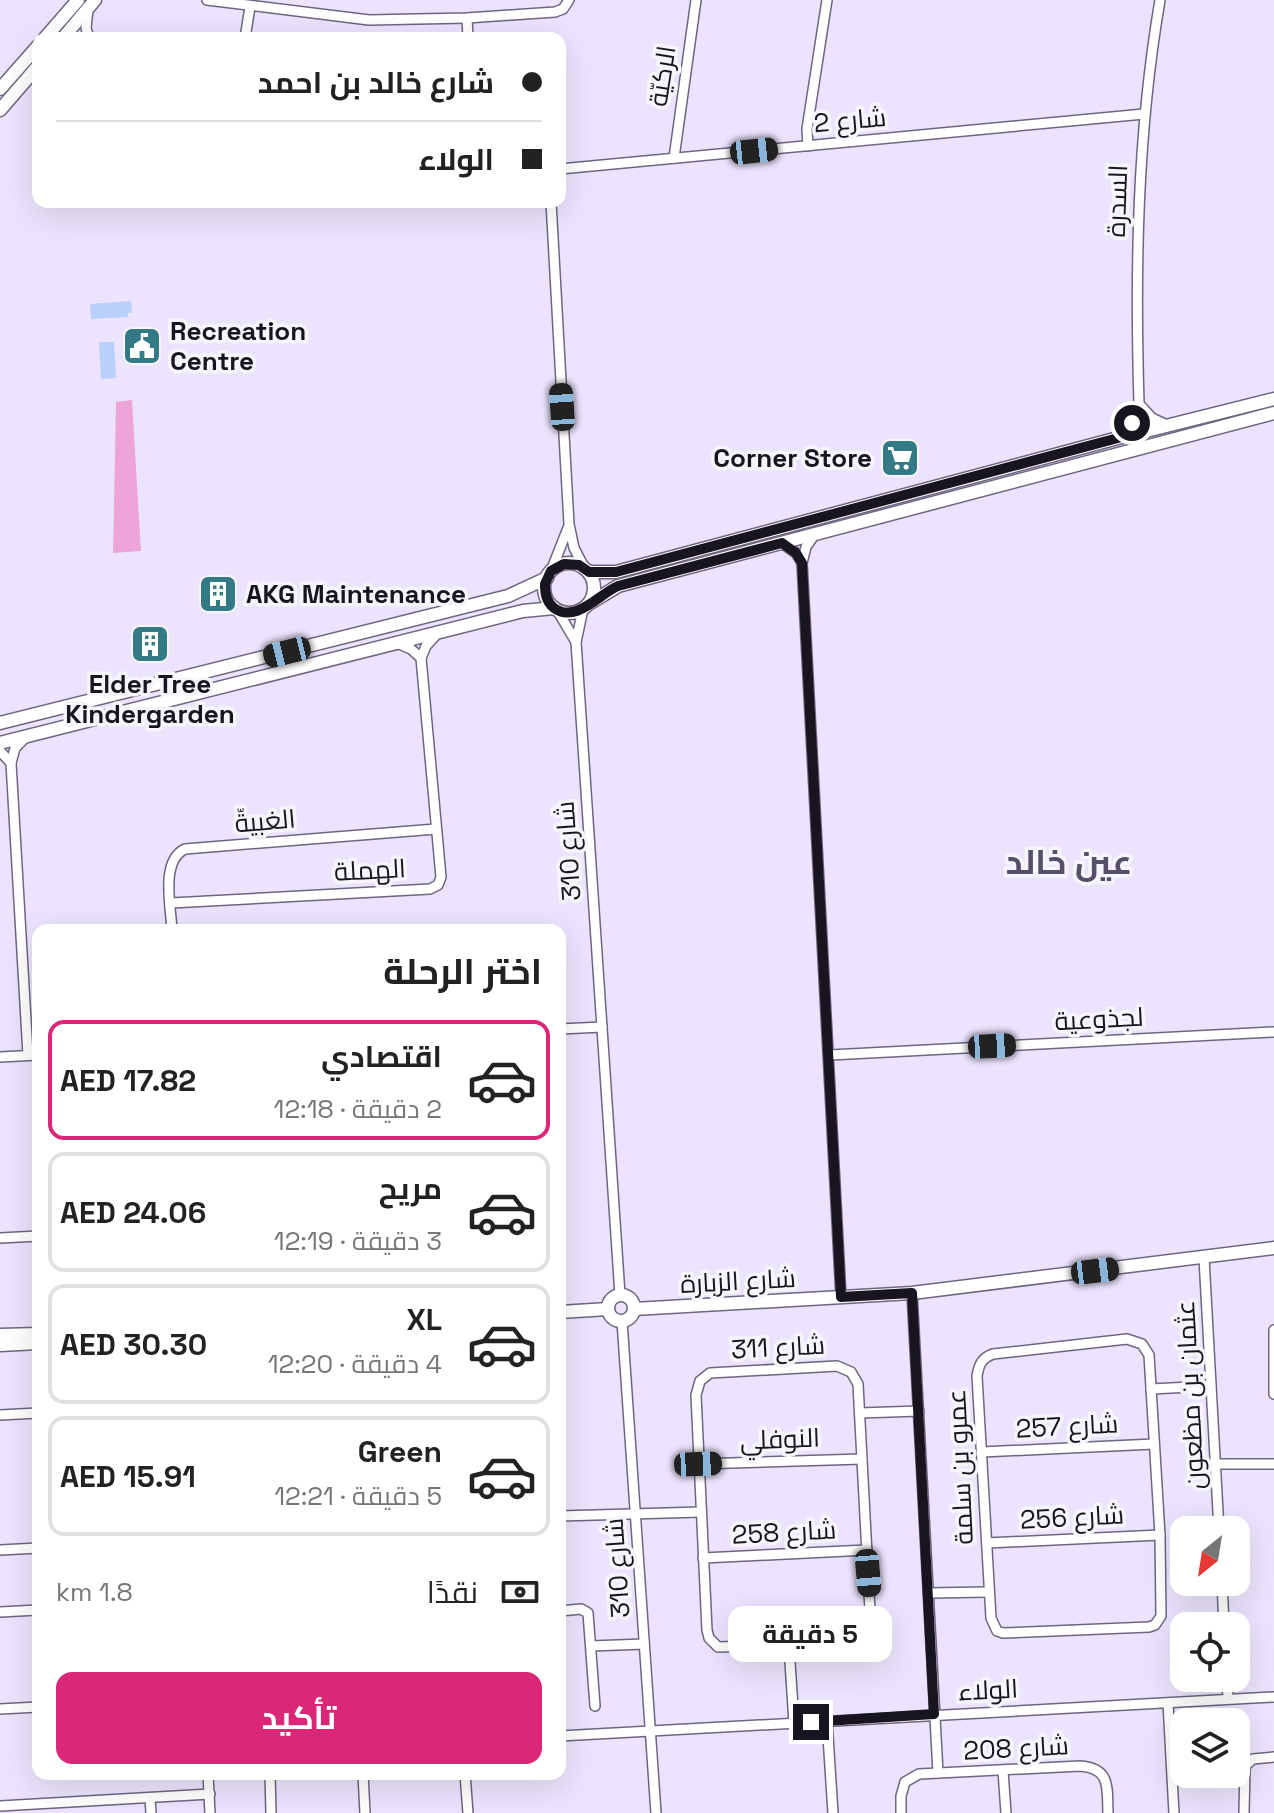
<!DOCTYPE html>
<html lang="ar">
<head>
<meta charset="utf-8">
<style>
	:root { --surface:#fff; --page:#f2f2f2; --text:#222; --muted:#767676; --line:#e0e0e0; --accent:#db2777 }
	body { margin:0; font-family:"Space Grotesk",Cairo,sans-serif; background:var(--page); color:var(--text); direction:rtl; height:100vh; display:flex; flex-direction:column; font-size:30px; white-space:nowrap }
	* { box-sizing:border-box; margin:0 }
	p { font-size:26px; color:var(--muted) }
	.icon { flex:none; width:44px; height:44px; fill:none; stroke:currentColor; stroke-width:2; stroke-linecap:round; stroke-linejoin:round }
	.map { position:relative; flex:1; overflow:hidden; direction:ltr }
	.drawer { position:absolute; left:32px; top:924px; width:534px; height:856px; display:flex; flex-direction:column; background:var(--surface); border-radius:16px; box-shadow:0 8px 32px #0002; direction:rtl }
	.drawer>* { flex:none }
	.hud { position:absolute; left:32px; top:32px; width:534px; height:176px; border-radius:16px; box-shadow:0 8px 32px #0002; direction:rtl; display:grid; align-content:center; height:176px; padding:0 24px; background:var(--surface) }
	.needle { width:52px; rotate:210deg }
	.buttons { position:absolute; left:1170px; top:1516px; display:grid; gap:16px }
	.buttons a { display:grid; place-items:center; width:80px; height:80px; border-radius:16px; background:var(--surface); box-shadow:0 8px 32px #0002; font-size:40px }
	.end { position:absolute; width:36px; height:36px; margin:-18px; border:10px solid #191520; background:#fff; box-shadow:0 0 0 4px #fff }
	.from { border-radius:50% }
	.bubble { position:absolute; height:56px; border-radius:16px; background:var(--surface); box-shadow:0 8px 32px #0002; font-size:26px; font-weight:700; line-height:56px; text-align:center; direction:rtl }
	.car { position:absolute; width:24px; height:48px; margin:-24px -12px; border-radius:10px; box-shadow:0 0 6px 2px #0007; background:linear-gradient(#222 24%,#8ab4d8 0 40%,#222 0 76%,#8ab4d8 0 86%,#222 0) }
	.hud b { display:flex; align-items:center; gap:28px; height:76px; font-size:30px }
	.hud b+b { border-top:2px solid var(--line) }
	.hud i { width:20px; height:20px; background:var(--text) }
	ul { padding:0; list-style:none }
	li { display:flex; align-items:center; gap:24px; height:120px; margin:0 16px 12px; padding:0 8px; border:4px solid var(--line); border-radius:16px }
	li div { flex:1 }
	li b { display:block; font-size:30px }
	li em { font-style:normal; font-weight:700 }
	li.active { border-color:var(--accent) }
	li>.icon { width:72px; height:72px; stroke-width:1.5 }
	h2 { padding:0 24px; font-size:36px; line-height:96px }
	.pay { display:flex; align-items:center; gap:20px; height:88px; padding:0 24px; font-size:30px }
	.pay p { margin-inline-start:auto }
	.action { display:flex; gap:16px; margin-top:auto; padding:16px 24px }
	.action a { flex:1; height:92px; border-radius:16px; background:var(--accent); color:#fff; font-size:32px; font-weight:700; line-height:92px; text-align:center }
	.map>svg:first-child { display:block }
</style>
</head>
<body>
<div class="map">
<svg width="1274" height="1813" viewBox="0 0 1274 1813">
	<rect width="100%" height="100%" fill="#ece4fe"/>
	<polygon fill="#eda5d9" points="132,400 141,551 113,553 116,402"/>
	<g fill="#b9d0fb">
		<polygon points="131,301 132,313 128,313 128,317 91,319 90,304"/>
		<polygon points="99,342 114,342 116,378 101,379"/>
	</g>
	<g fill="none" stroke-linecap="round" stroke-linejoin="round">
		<defs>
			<g id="street">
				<polyline points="207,0 369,20 467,18 555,12 563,9 569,0"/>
				<polyline points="88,10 86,28 89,38"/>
				<polyline points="467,18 468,38"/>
				<polyline points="245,38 250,7"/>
				<polyline points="808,146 807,129 827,0"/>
				<polyline points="674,158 696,0"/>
				<polyline points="560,169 1144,114"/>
				<polyline points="551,202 569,524 574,548 585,569"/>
				<polyline points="1139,404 1152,418 1169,426"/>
				<path d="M1118 438 1132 423 1139 404C1135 268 1137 135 1160 0"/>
				<polyline points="815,534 806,547 802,563 841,1297"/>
				<polyline points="782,543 796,553 802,563"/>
				<polyline points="551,571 568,528"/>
				<polyline points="583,609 576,642 620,1295"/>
				<polyline points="557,610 576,642"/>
				<polyline points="397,643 411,649 421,658"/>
				<polyline points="26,737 15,748 11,763 28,1055"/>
				<polyline points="0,751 11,763"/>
				<polyline points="171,903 430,889 438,885 441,877 421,658 426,646 436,635"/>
				<path d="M172 930C171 907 160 861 185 849L436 829"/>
				<polyline points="560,1029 602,1027"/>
				<polyline points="830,1055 1274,1032"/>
				<polyline points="0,1057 38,1055"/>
				<polyline points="0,1238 38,1236"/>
				<polyline points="1204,1258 1219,1530"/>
				<polyline points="912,1293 938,1773"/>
				<polyline points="622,1321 656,1813"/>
				<polyline points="1274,1330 1274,1394"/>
				<path d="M1127 1339 1142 1344 1149 1355 1160 1535 1161 1616 1155 1625 1149 1627 1003 1633 997 1631 991 1618 977 1376C979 1364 982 1358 993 1354Z"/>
				<polygon points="837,1366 851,1372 858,1384 871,1630 866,1637 853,1643 718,1647 709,1638 707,1630 696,1395 700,1381 710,1373"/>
				<polyline points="1151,1389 1211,1386"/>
				<polyline points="860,1413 919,1411"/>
				<polyline points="0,1415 38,1413"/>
				<polyline points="982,1452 1154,1444"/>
				<polyline points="698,1464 862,1459"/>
				<polyline points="1215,1464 1274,1464"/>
				<polyline points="560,1516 701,1512"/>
				<polyline points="987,1543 1160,1535"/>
				<polyline points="0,1550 38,1548"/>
				<polyline points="703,1558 867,1550"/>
				<polyline points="1222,1582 1224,1626"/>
				<polyline points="929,1593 988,1592"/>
				<polyline points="560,1611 581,1609 588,1613 595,1706"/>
				<polyline points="0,1612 38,1610"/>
				<polyline points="591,1646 644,1644"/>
				<polyline points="789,1647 794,1723"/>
				<polyline points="1227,1678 1228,1699"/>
				<polyline points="1168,1703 1174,1813"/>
				<polyline points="0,1709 38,1707"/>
				<polyline points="827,1721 833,1813"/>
				<polyline points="560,1736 1274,1697"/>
				<polyline points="1003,1771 1006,1813"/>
				<polyline points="208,1774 210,1813"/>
				<polyline points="270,1774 271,1813"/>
				<polyline points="363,1774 365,1813"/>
				<polyline points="465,1774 468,1813"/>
				<polyline points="150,1798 151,1813"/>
				<polyline points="0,1806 210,1794"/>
				<path d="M901 1813V1796L905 1782 919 1774 1080 1766C1111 1768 1107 1788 1108 1813"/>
				<polyline points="1244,1813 1245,1766 1253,1759 1274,1757"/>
			</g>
			<g id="secondary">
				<polyline points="45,38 78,0"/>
				<polyline points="63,38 95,0"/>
				<polyline points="0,89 38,46"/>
				<polyline points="0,110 38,66"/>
				<circle cx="569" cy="588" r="25"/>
				<polyline points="589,572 616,572 1118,438 1274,399"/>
				<polyline points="590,603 618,586 1274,413"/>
				<polyline points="0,723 508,596 547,578"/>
				<polyline points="0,743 523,611 554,608"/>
				<circle cx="621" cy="1308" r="13"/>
				<polyline points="634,1309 912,1293 1274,1248"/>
				<polyline points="560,1312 608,1309"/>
				<polyline points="0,1335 38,1334"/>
				<polyline points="0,1345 38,1343"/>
			</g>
		</defs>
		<use href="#street" stroke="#6f6581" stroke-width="12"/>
		<use href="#secondary" stroke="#6f6581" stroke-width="15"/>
		<use href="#street" stroke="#fff" stroke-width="9"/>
		<use href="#secondary" stroke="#fff" stroke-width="12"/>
	</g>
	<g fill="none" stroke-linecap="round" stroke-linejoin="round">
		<path stroke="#191520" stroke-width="10" d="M811 1722 934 1714 912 1293 841 1297 802 563 796 553 782 543 618 586C599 594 576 624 554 608 546 602 545 593 545 584L551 571 564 564 579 565 589 572H616L1118 438 1132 423"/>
	</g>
	<defs>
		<symbol id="civic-square" viewBox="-11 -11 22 22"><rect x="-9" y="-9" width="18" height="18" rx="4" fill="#337a84" stroke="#f7f5fc"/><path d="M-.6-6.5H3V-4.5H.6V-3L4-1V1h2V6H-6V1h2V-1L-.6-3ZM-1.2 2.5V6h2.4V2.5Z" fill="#fff"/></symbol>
		<symbol id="supermarket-square" viewBox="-11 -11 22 22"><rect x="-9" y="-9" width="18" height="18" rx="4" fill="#337a84" stroke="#f7f5fc"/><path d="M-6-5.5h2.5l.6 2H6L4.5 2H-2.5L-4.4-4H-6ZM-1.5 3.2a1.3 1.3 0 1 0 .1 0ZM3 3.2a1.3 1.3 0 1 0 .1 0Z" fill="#fff"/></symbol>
		<symbol id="building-square" viewBox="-11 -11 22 22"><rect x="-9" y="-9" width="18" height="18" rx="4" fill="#337a84" stroke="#f7f5fc"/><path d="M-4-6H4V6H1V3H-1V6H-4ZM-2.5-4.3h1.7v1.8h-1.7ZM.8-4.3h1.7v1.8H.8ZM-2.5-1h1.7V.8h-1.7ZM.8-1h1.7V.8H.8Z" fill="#fff"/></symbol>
	</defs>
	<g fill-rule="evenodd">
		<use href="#civic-square" x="120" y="324" width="44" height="44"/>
		<use href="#supermarket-square" x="878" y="436" width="44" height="44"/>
		<use href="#building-square" x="196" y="572" width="44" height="44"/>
		<use href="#building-square" x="128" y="622" width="44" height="44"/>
	</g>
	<g text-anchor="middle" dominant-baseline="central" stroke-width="7" stroke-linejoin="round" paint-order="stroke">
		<g font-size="26" fill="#191520" stroke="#f7f5fc">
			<text transform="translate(662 76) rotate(-81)">الركيّة</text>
			<text transform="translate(850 120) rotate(-5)">شارع 2</text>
			<text transform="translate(1117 201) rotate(-88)">السدرة</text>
			<text transform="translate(265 821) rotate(-5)">الغبيةّ</text>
			<text transform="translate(568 851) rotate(-94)">شارع 310</text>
			<text transform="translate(370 870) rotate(-3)">الهملة</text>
			<text transform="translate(1099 1019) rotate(-3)">لجذوعية</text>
			<text transform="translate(738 1281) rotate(-3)">شارع الزبارة</text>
			<text transform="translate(778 1347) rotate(-3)">شارع 311</text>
			<text transform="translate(1190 1395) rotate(-93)">عثمان بن مظعون</text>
			<text transform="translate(1067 1426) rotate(-3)">شارع 257</text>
			<text transform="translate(780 1439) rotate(-2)">النوفلي</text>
			<text transform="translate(960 1467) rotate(-93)">عمرو بن سلمة</text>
			<text transform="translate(1072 1517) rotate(-3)">شارع 256</text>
			<text transform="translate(784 1532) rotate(-3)">شارع 258</text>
			<text transform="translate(617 1568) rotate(-94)">شارع 310</text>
			<text transform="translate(988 1690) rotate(-3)">الولاء</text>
			<text transform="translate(1016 1748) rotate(-3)">شارع 208</text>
		</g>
		<g font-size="26" font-weight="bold" fill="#191520" stroke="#f7f5fc" text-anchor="start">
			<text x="170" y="331">Recreation<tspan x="170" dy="30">Centre</tspan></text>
			<text x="872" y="458" text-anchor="end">Corner Store</text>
			<text x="246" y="594">AKG Maintenance</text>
			<text x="150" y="684" text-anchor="middle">Elder Tree<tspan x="150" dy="30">Kindergarden</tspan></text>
		</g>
		<g font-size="34" font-weight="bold" fill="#574e69" stroke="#f7f5fc">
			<text x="1069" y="862">عين خالد</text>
		</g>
	</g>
</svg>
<div class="buttons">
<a><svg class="needle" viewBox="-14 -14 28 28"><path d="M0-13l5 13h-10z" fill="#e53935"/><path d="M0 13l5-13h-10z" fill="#767676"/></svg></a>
<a><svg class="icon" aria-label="locate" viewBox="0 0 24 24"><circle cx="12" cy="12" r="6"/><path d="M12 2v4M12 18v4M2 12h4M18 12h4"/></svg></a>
<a><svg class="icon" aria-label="layers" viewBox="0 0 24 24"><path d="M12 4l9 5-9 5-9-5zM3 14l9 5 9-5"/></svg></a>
</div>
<i class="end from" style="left:1132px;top:423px"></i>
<i class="end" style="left:811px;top:1722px"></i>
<div class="bubble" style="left:728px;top:1606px;width:164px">5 دقيقة</div>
<i class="car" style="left:754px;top:151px;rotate:84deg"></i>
<i class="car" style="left:562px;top:407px;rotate:356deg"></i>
<i class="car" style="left:287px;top:652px;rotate:256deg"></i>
<i class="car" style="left:992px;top:1046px;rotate:87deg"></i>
<i class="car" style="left:1095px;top:1271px;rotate:83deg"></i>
<i class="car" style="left:698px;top:1464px;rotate:88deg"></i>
<i class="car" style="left:868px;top:1573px;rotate:175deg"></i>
<div class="hud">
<b><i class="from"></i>شارع خالد بن احمد</b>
<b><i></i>الولاء</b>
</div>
<section class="drawer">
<h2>اختر الرحلة</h2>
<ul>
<li class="active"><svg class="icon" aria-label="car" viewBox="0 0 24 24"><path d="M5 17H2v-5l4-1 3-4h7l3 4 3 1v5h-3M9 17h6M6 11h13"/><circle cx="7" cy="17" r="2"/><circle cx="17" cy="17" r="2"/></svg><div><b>اقتصادي</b><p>2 دقيقة · 12:18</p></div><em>AED 17.82</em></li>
<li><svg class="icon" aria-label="car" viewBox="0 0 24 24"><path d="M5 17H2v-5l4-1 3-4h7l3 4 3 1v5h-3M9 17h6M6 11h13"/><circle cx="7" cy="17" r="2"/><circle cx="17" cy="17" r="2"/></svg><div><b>مريح</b><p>3 دقيقة · 12:19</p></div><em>AED 24.06</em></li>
<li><svg class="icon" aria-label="car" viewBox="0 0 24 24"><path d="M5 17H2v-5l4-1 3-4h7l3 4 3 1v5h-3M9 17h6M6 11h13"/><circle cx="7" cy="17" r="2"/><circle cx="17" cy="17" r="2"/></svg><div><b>XL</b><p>4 دقيقة · 12:20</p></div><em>AED 30.30</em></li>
<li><svg class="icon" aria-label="car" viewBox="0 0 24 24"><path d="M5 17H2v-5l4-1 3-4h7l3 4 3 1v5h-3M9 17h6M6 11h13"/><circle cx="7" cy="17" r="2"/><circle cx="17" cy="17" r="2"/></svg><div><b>Green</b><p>5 دقيقة · 12:21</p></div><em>AED 15.91</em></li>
</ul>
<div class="pay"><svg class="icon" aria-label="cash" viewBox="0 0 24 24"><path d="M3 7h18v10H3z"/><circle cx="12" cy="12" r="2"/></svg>نقدًا<p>1.8 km</p></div>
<div class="action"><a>تأكيد</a></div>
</section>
</div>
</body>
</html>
